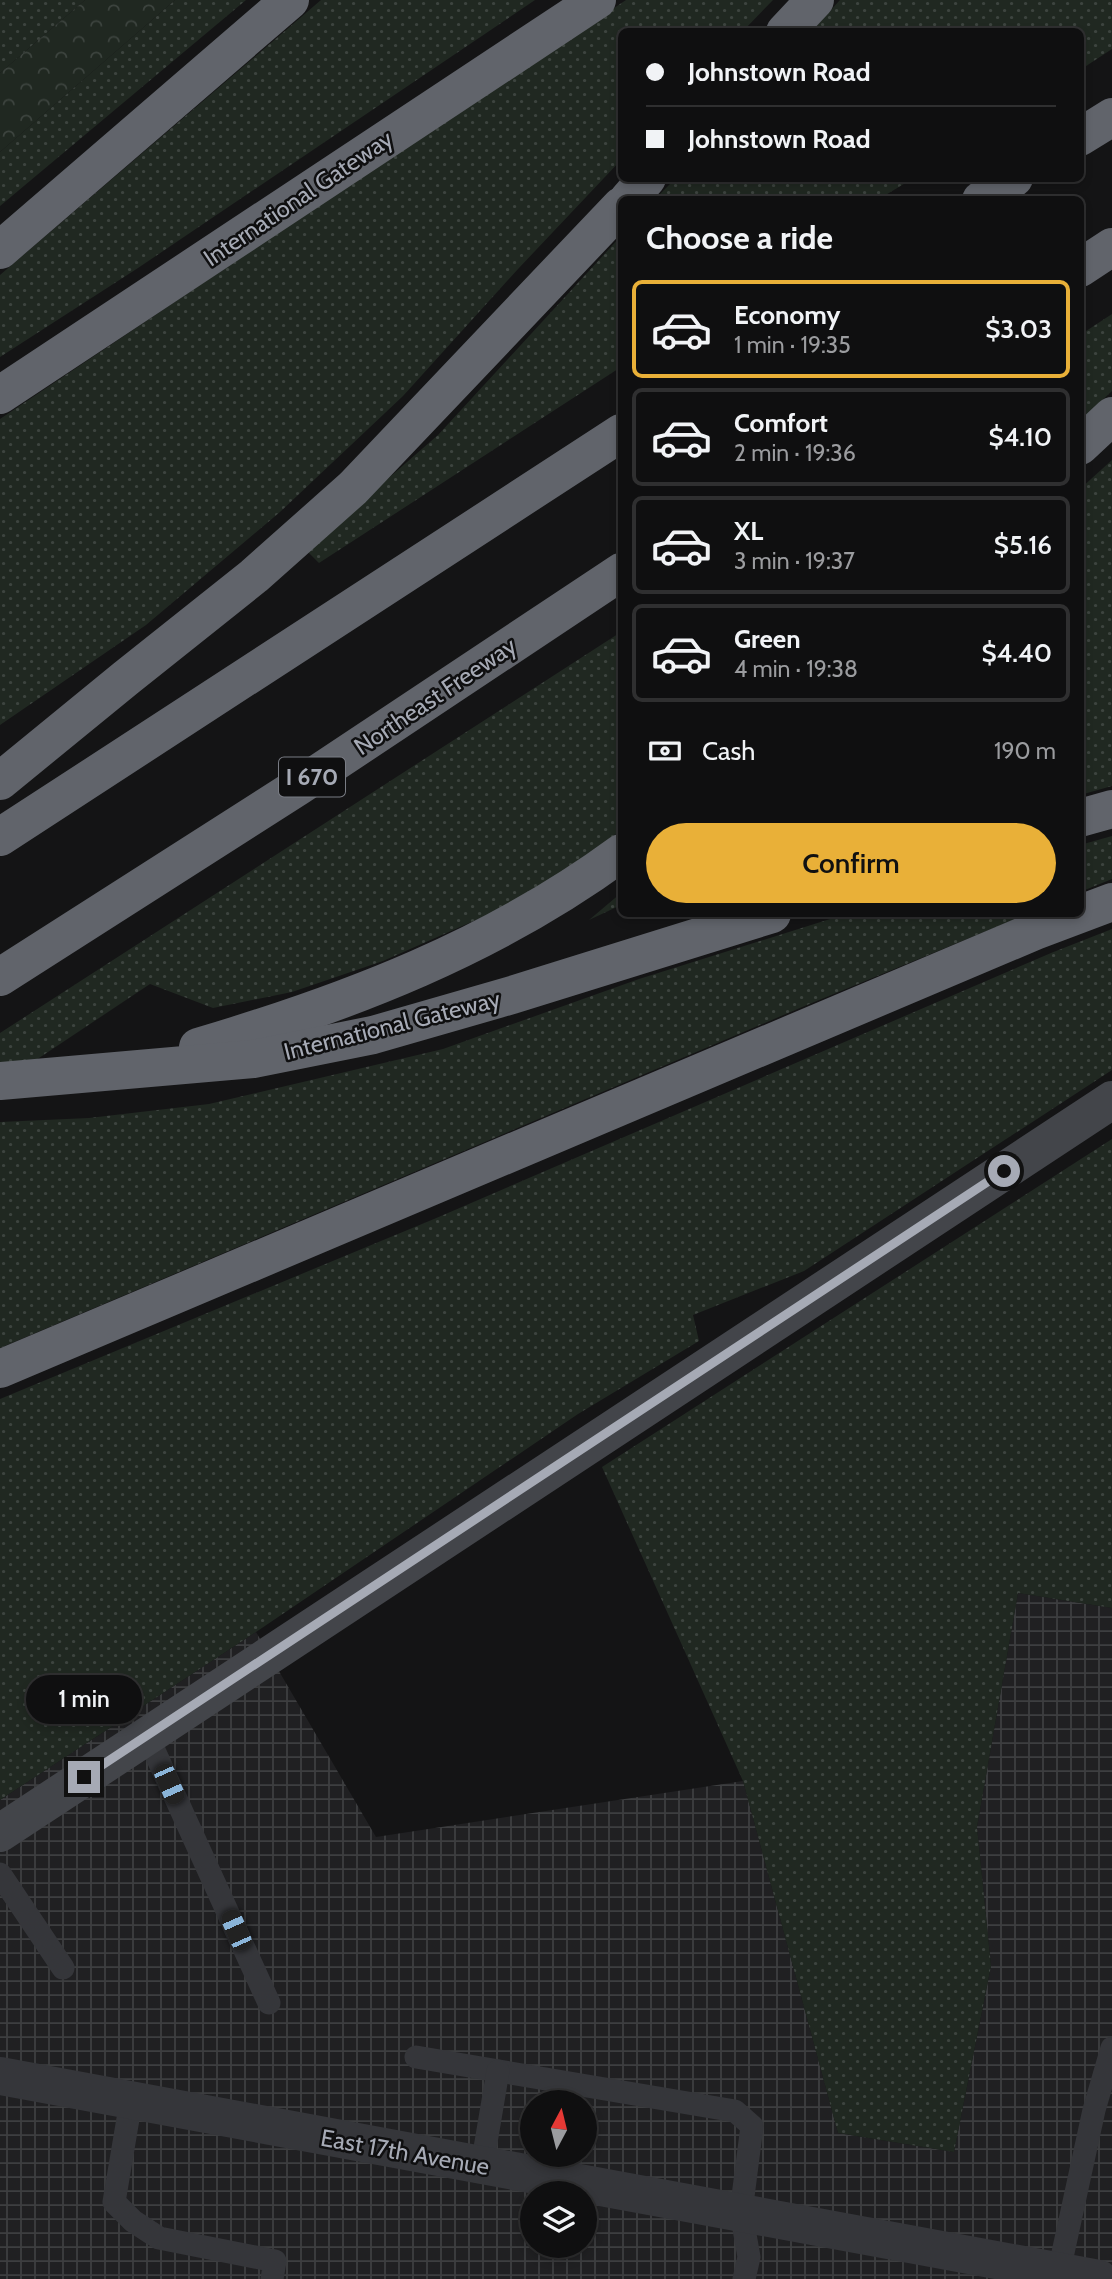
<!DOCTYPE html>
<html lang="en">
<head>
<meta charset="utf-8">
<style>
	:root { --surface:#0f0f10; --page:#1d1d1e; --text:#f1f3f6; --muted:#9b9c9f; --line:#2f2f30; --accent:#e9b038 }
	body { margin:0; font-family:Cabin,sans-serif; background:var(--page); color:var(--text); height:100vh; display:flex; flex-direction:column; font-size:26px; white-space:nowrap }
	* { box-sizing:border-box; margin:0 }
	p { font-size:23px; color:var(--muted) }
	.icon { flex:none; width:38px; height:38px; fill:none; stroke:currentColor; stroke-width:2; stroke-linecap:round; stroke-linejoin:round }
	.map { position:relative; flex:1; overflow:hidden }
	.details { position:absolute; left:618px; top:196px; width:466px; height:721px; display:flex; flex-direction:column; background:var(--surface); border-radius:10px; box-shadow:0 4px 10px #0003,0 0 0 2px var(--line) }
	.details>* { flex:none }
	.hud { position:absolute; left:618px; top:28px; width:466px; height:154px; border-radius:10px; box-shadow:0 4px 10px #0003,0 0 0 2px var(--line); display:grid; align-content:center; height:154px; padding:0 28px; background:var(--surface) }
	.needle { width:46px; rotate:7deg }
	.fabs { position:absolute; left:520px; top:2090px; display:grid; gap:14px }
	.fabs a { display:grid; place-items:center; width:77px; height:77px; border-radius:50%; background:var(--surface); box-shadow:0 4px 10px #0003,0 0 0 2px var(--line); font-size:35px }
	.end { position:absolute; width:32px; height:32px; margin:-16px; border:9px solid #a6aab5; background:#111; box-shadow:0 0 0 4px #111 }
	.from { border-radius:50% }
	.bubble { position:absolute; height:49px; border-radius:24px; background:var(--surface); box-shadow:0 4px 10px #0003,0 0 0 2px var(--line); font-size:23px; font-weight:600; line-height:49px; text-align:center }
	.car { position:absolute; width:21px; height:42px; margin:-21px -10px; border-radius:9px; box-shadow:0 0 5px 2px #0007; background:linear-gradient(#222 24%,#8ab4d8 0 40%,#222 0 76%,#8ab4d8 0 86%,#222 0) }
	.hud b { display:flex; align-items:center; gap:24px; height:66px; font-size:26px }
	.hud b+b { border-top:2px solid var(--line) }
	.hud i { width:18px; height:18px; background:var(--text) }
	ul { padding:0; list-style:none }
	li { display:flex; align-items:center; gap:21px; height:98px; margin:0 14px 10px; padding:0 14px; border:4px solid var(--line); border-radius:10px }
	li div { flex:1 }
	li b { display:block; font-size:26px }
	li em { font-style:normal; font-weight:600 }
	li.selected { border-color:var(--accent) }
	li>.icon { width:63px; height:63px; stroke-width:1.5 }
	h2 { padding:0 28px; font-size:32px; line-height:84px }
	.pay { display:flex; align-items:center; gap:18px; height:77px; padding:0 28px; font-size:26px }
	.pay p { margin-inline-start:auto }
	.action { display:flex; gap:14px; margin-top:auto; padding:14px 28px }
	.action a { flex:1; height:80px; border-radius:42px; background:var(--accent); color:#111; font-size:28px; font-weight:600; line-height:80px; text-align:center }
	.map>svg:first-child { display:block }
</style>
</head>
<body>
<div class="map">
<svg width="1112" height="2279" viewBox="0 0 1112 2279">
	<defs>
		<pattern id="industrial-grid" width="8" height="8" patternUnits="userSpaceOnUse" patternTransform="scale(1.75)"><rect width="8" height="8" fill="#202022"/><path d="M0 4h8M4 0v8" fill="none" stroke="#3d3e40"/></pattern>
		<pattern id="green-dots" width="8" height="8" patternUnits="userSpaceOnUse" patternTransform="scale(1.75)"><rect width="8" height="8" fill="#202821"/><path d="M2 2h.1M6 6h.1" fill="none" stroke="#3d443f" stroke-width="1.8" stroke-linecap="round"/></pattern>
		<pattern id="forest-crowns" width="20" height="18" patternUnits="userSpaceOnUse" patternTransform="scale(1.75)"><rect width="20" height="18" fill="#202821"/><path d="M2 6a3 3 0 1 1 6 0M12 15a3 3 0 1 1 6 0" fill="none" stroke="#3d443f"/></pattern>
	</defs>
	<rect width="100%" height="100%" fill="#141415"/>
	<path fill="url(#industrial-grid)" fill-rule="evenodd" d="M1018 1593 1112 1608V2279H0V1800L256 1632 376 1837 743 1781 838 2133 954 2152 991 1966 977 1827ZM532 2102H584V2154H532ZM532 2193H584V2245H532Z"/>
	<g fill="url(#green-dots)">
		<polygon points="0,0 85,0 0,73"/>
		<polygon points="175,0 246,0 0,206 0,152"/>
		<polygon points="321,0 535,0 138,268 0,357 0,275"/>
		<polygon points="626,0 773,0 743,31 621,32 621,160 518,269 403,396 280,512 146,625 0,725 0,419"/>
		<polygon points="840,0 1112,0 1112,49 1080,70 1080,32 811,32"/>
		<polygon points="675,179 675,178 912,179 879,199 655,199"/>
		<polygon points="621,236 621,367 319,563 306,550 438,435"/>
		<polygon points="1112,314 1112,391 1080,421 1080,335"/>
		<polygon points="1112,460 1112,786 1080,795 1080,489"/>
		<polygon points="621,632 621,830 573,866 494,912 383,961 292,992 213,1008 150,984 0,1084 0,1033"/>
		<polygon points="1112,836 1112,879 1080,892 1080,845"/>
		<polygon points="621,893 621,905 589,920"/>
		<polygon points="846,914 1028,914 807,1005 0,1348 0,1122 89,1118 209,1104 443,1049 639,979"/>
		<polygon points="1112,929 1112,1070 804,1271 693,1315 699,1341 578,1414 256,1632 0,1800 0,1399 434,1219 1051,953"/>
		<polygon points="1112,1139 1112,1608 1018,1593 977,1827 991,1966 954,2152 838,2133 743,1781 602,1467"/>
	</g>
	<polygon fill="url(#forest-crowns)" points="85,0 175,0 0,152 0,73"/>
	<g fill="none" stroke-linecap="round" stroke-linejoin="round">
		<g stroke="#35363a" stroke-width="23">
			<polyline points="147,1735 269,2003"/>
			<polyline points="0,1874 63,1968"/>
			<polyline points="416,2057 735,2111 752,2126 741,2212 749,2257 744,2279"/>
			<polyline points="131,2101 114,2202 133,2221 159,2238 275,2261 272,2279"/>
			<polyline points="482,2166 498,2071"/>
			<polyline points="1059,2271 1094,2110 1112,2048"/>
		</g>
		<polyline stroke="#35363a" stroke-width="38" points="0,2076 1099,2279"/>
		<polyline stroke="#43454a" stroke-width="38" points="0,1833 1112,1100"/>
		<g stroke="#61646b" stroke-width="38">
			<polyline points="785,32 815,0"/>
			<polyline points="1080,137 1112,117"/>
			<polyline points="628,200 647,178"/>
			<polyline points="981,200 1014,178"/>
			<polyline points="0,250 290,0"/>
			<polyline points="1080,268 1112,247"/>
			<polyline points="0,395 597,0"/>
			<polyline points="1080,446 1112,416"/>
			<polyline points="0,781 126,678 254,576 353,488 621,206"/>
			<polyline points="1080,818 1112,809"/>
			<polyline points="0,837 621,433"/>
			<polyline points="0,977 299,786 621,572"/>
			<path d="M198 1047C350 1002 493 947 621 853"/>
			<polyline points="0,1081 253,1059 373,1035 512,995 772,914"/>
			<polyline points="0,1369 1035,931 1112,902"/>
		</g>
	</g>
	<g fill="none" stroke-linecap="round" stroke-linejoin="round">
		<polyline stroke="#a6aab5" stroke-width="9" points="84,1777 1004,1171"/>
	</g>
	<g text-anchor="middle" dominant-baseline="central" stroke-width="5" stroke-linejoin="round" paint-order="stroke">
		<rect fill="#0f0f10" stroke="#797c84" stroke-width="2" x="279" y="757.5" width="66" height="39" rx="5"/>
		<g font-size="23" font-weight="bold" fill="#a6aab5">
			<text x="312" y="777">I 670</text>
		</g>
		<g font-size="24" fill="#a6aab5" stroke="#0f0f10">
			<text transform="translate(298 198) rotate(-34)">International Gateway</text>
			<text transform="translate(435 696) rotate(-34)">Northeast Freeway</text>
			<text transform="translate(392 1025) rotate(-14)">International Gateway</text>
			<text transform="translate(405 2152) rotate(10)">East 17th Avenue</text>
		</g>
	</g>
</svg>
<div class="fabs">
<a><svg class="needle" viewBox="-14 -14 28 28"><path d="M0-13l5 13h-10z" fill="#e53935"/><path d="M0 13l5-13h-10z" fill="#9b9c9f"/></svg></a>
<a><svg class="icon" aria-label="layers" viewBox="0 0 24 24"><path d="M12 4l9 5-9 5-9-5zM3 14l9 5 9-5"/></svg></a>
</div>
<i class="end from" style="left:1004px;top:1171px"></i>
<i class="end" style="left:84px;top:1777px"></i>
<div class="bubble" style="left:26px;top:1675px;width:116px">1 min</div>
<i class="car" style="left:169px;top:1784px;rotate:156deg"></i>
<i class="car" style="left:236px;top:1930px;rotate:336deg"></i>
<div class="hud">
<b><i class="from"></i>Johnstown Road</b>
<b><i></i>Johnstown Road</b>
</div>
<section class="details">
<h2>Choose a ride</h2>
<ul>
<li class="selected"><svg class="icon" aria-label="car" viewBox="0 0 24 24"><path d="M5 17H2v-5l4-1 3-4h7l3 4 3 1v5h-3M9 17h6M6 11h13"/><circle cx="7" cy="17" r="2"/><circle cx="17" cy="17" r="2"/></svg><div><b>Economy</b><p>1 min · 19:35</p></div><em>$3.03</em></li>
<li><svg class="icon" aria-label="car" viewBox="0 0 24 24"><path d="M5 17H2v-5l4-1 3-4h7l3 4 3 1v5h-3M9 17h6M6 11h13"/><circle cx="7" cy="17" r="2"/><circle cx="17" cy="17" r="2"/></svg><div><b>Comfort</b><p>2 min · 19:36</p></div><em>$4.10</em></li>
<li><svg class="icon" aria-label="car" viewBox="0 0 24 24"><path d="M5 17H2v-5l4-1 3-4h7l3 4 3 1v5h-3M9 17h6M6 11h13"/><circle cx="7" cy="17" r="2"/><circle cx="17" cy="17" r="2"/></svg><div><b>XL</b><p>3 min · 19:37</p></div><em>$5.16</em></li>
<li><svg class="icon" aria-label="car" viewBox="0 0 24 24"><path d="M5 17H2v-5l4-1 3-4h7l3 4 3 1v5h-3M9 17h6M6 11h13"/><circle cx="7" cy="17" r="2"/><circle cx="17" cy="17" r="2"/></svg><div><b>Green</b><p>4 min · 19:38</p></div><em>$4.40</em></li>
</ul>
<div class="pay"><svg class="icon" aria-label="cash" viewBox="0 0 24 24"><path d="M3 7h18v10H3z"/><circle cx="12" cy="12" r="2"/></svg>Cash<p>190 m</p></div>
<div class="action"><a>Confirm</a></div>
</section>
</div>
</body>
</html>
